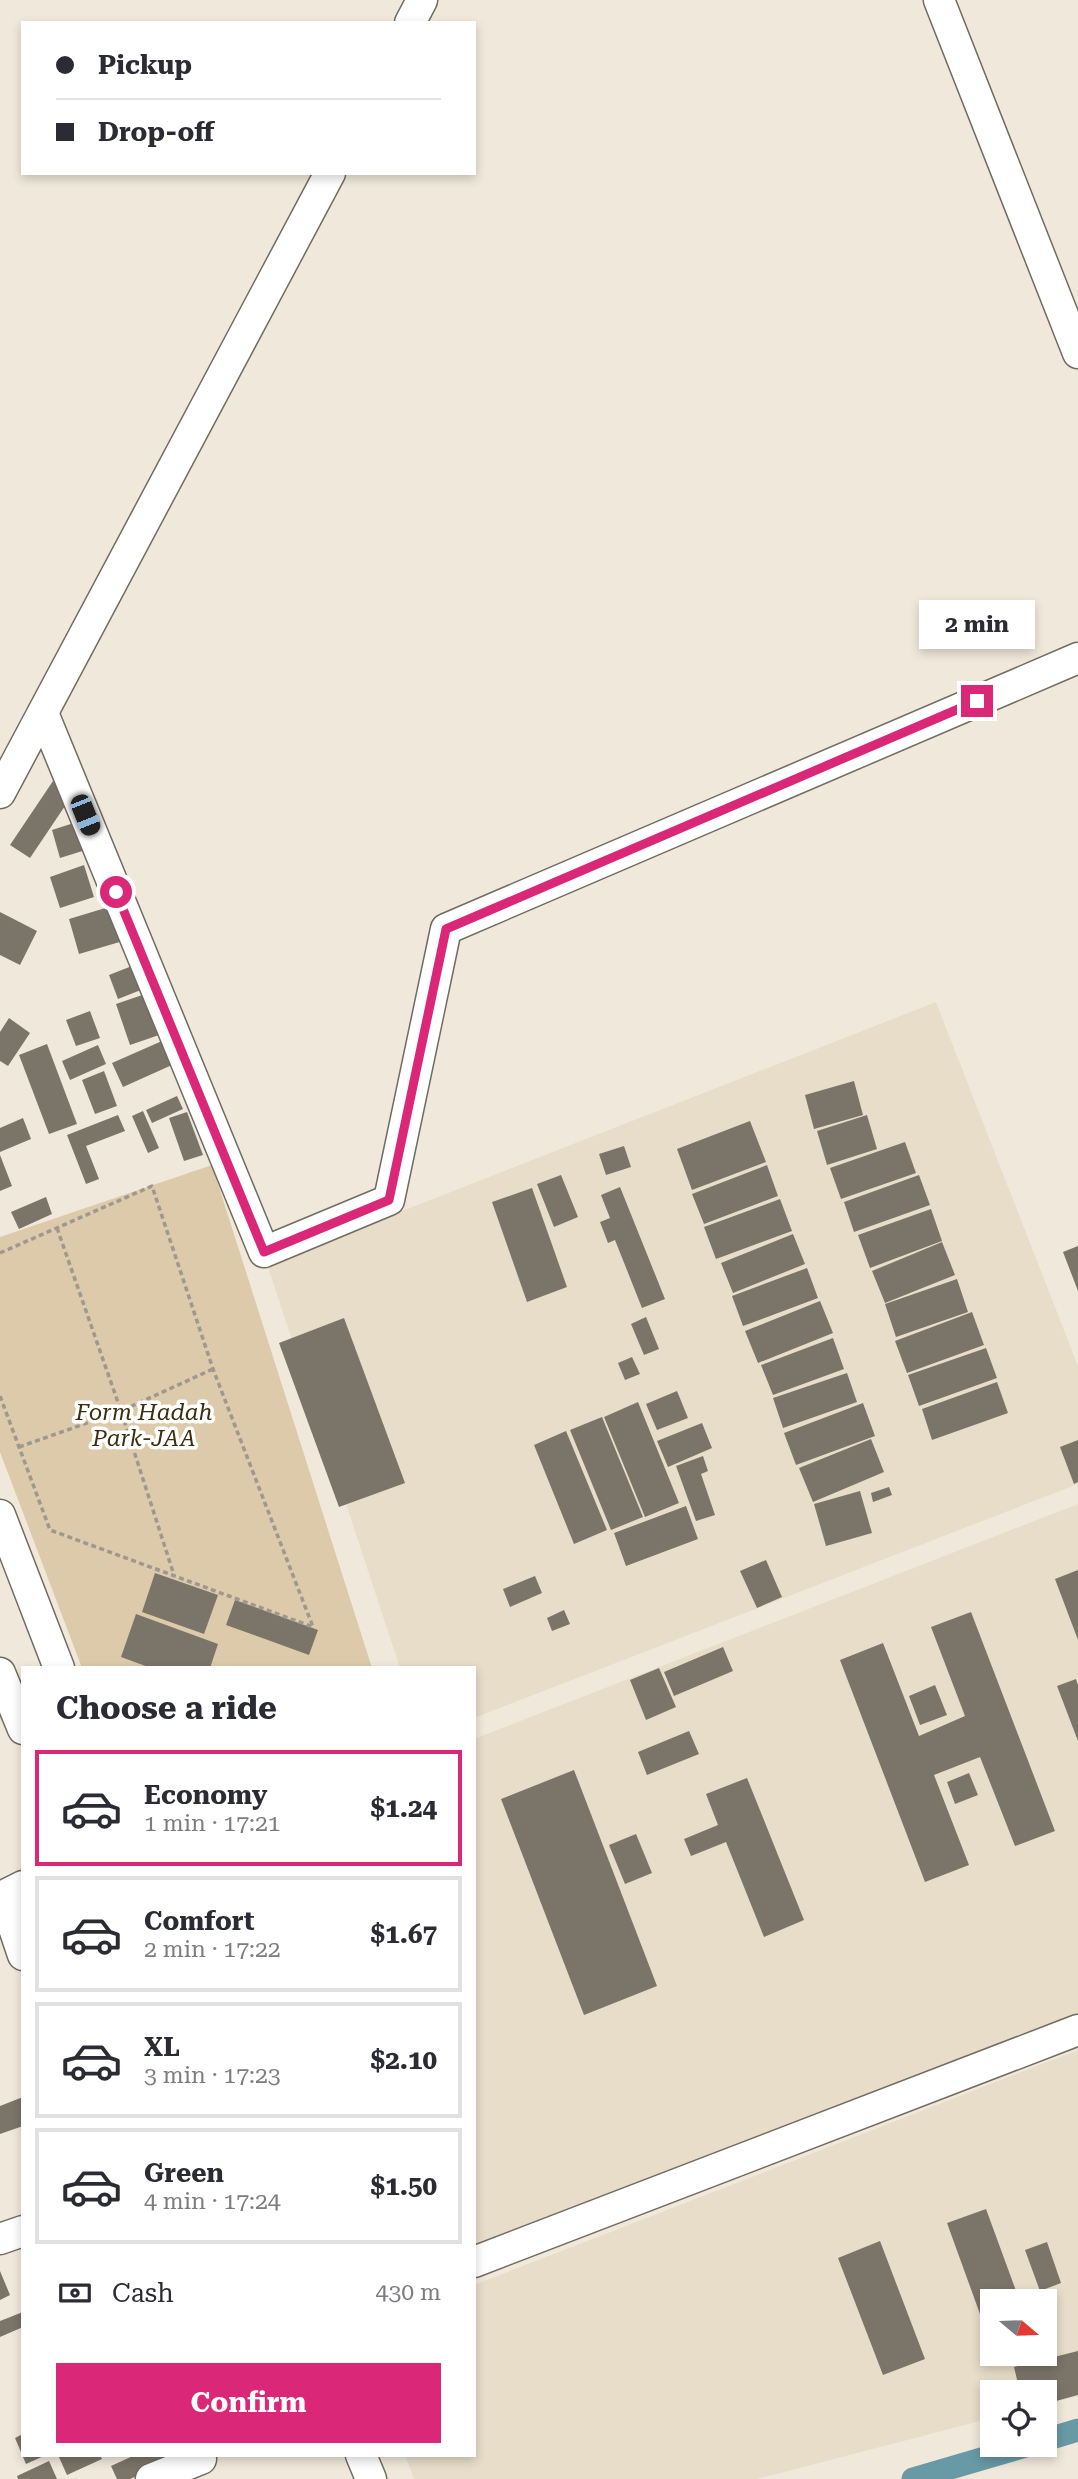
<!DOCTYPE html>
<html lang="en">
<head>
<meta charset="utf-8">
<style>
	:root { --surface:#fff; --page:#f2f2f3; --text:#2b2b33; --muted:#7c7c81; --line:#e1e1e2; --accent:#db2777 }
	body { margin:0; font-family:"Roboto Serif",serif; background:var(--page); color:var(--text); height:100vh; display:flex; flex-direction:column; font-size:26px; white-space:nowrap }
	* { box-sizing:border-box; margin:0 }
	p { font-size:23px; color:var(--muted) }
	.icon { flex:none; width:38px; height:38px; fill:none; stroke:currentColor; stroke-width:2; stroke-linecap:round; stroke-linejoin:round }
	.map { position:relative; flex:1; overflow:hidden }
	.sheet { position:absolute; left:21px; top:1666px; width:455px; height:791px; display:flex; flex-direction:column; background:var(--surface); border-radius:0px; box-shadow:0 4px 10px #0003 }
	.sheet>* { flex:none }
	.guide { position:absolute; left:21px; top:21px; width:455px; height:154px; border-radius:0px; box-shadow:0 4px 10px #0003; display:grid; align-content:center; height:154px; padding:0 35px; background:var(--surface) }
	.needle { width:46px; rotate:109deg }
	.fabs { position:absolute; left:980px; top:2289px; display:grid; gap:14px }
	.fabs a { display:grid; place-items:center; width:77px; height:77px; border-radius:0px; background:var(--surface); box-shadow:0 4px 10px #0003; font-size:35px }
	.end { position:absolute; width:32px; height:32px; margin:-16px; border:9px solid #db2777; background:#fff; box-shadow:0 0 0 4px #fff }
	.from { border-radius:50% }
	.bubble { position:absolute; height:49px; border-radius:0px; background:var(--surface); box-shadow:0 4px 10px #0003; font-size:23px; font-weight:700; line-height:49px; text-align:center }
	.car { position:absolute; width:21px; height:42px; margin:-21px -10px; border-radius:9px; box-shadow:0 0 5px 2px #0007; background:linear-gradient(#222 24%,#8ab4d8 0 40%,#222 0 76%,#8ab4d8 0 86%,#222 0) }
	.guide b { display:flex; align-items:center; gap:24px; height:66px; font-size:26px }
	.guide b+b { border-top:2px solid var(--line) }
	.guide i { width:18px; height:18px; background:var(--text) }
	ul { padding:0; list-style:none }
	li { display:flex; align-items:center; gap:21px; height:116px; margin:0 14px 10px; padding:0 21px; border:4px solid var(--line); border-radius:0px }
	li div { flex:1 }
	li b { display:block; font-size:26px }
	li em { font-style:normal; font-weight:700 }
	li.active { border-color:var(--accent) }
	li>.icon { width:63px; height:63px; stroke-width:1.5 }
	h2 { padding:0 35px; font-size:32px; line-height:84px }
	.pay { display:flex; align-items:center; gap:18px; height:77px; padding:0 35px; font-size:26px }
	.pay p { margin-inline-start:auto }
	.primary-button { display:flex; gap:14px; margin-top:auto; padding:14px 35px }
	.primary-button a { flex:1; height:80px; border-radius:0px; background:var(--accent); color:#fff; font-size:28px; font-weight:700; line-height:80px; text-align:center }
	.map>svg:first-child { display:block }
</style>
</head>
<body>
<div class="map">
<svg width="1078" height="2479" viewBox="0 0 1078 2479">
	<rect width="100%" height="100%" fill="#f0e9db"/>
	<g fill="#e8ddc9" fill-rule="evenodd">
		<polygon points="936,1002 1078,1366 1078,1484 474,1718 474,1668 400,1668 267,1264"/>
		<polygon points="1078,1504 1078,2015 474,2250 474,1739"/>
		<path d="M1078 2050V2396L1045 2404V2392H992V2418L757 2479H414L405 2455H474V2285ZM992 2301H1045V2354H992Z"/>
	</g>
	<polygon fill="#dccaaa" points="212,1165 372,1668 82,1668 0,1452 0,1237"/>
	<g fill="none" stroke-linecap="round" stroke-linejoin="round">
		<g stroke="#689aa6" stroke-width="23">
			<polyline points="1045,2440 1078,2430"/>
			<polyline points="913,2479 1029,2445"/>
		</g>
	</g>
	<g fill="#7b7469">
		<polygon points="53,781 73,794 30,858 10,845"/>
		<polygon points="83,820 92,848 60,858 52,830"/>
		<polygon points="84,865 94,897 60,908 50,877"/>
		<polygon points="112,906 123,941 79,954 69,919"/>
		<polygon points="0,912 37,931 20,965 0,955"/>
		<polygon points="137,964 146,988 118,999 109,975"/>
		<polygon points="148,993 162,1034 130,1045 116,1004"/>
		<polygon points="90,1011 100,1038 76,1046 66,1020"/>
		<polygon points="9,1018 30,1033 8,1066 0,1061 0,1032"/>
		<polygon points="162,1041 172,1065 123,1087 112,1063"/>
		<polygon points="47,1044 77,1124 49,1134 19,1055"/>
		<polygon points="98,1045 106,1064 70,1080 62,1061"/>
		<polygon points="104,1071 117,1106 95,1114 82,1080"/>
		<polygon points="854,1081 863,1115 814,1129 805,1095"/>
		<polygon points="177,1096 183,1109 152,1123 146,1110"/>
		<polygon points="143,1111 159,1148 148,1153 132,1116"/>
		<polygon points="187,1112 203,1155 184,1161 169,1118"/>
		<polygon points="118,1115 125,1131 86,1146 99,1179 86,1184 67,1135"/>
		<polygon points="867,1115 877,1149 827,1165 817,1131"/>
		<polygon points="23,1118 31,1139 0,1152 0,1128"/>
		<polygon points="750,1121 766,1162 692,1190 677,1149"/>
		<polygon points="905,1142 916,1173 841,1199 830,1168"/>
		<polygon points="624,1146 631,1167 606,1175 599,1154"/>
		<polygon points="0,1155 12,1186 0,1191"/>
		<polygon points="767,1165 778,1196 704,1224 692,1194"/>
		<polygon points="561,1175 578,1217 554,1227 537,1184"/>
		<polygon points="919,1175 930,1205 854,1232 844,1202"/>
		<polygon points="620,1187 665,1299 642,1308 615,1240 608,1243 600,1222 610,1218 601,1195"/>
		<polygon points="532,1188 567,1287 527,1302 492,1202"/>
		<polygon points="46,1197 52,1214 19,1229 11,1212"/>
		<polygon points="780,1199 792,1231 716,1259 704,1227"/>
		<polygon points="931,1209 942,1241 870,1268 858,1235"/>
		<polygon points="793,1234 805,1264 733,1293 721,1263"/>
		<polygon points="942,1242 955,1275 885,1303 872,1271"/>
		<polygon points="1078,1246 1078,1291 1063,1252"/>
		<polygon points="807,1268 818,1298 743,1326 732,1296"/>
		<polygon points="957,1279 968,1312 896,1337 885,1304"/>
		<polygon points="820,1301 833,1333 758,1363 745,1331"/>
		<polygon points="972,1312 984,1345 907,1373 895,1341"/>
		<polygon points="646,1317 659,1349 644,1355 631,1324"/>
		<polygon points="344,1318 405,1483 339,1507 279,1343"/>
		<polygon points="833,1338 844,1369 773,1395 761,1365"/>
		<polygon points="986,1348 997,1378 919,1406 908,1375"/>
		<polygon points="632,1357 640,1374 625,1380 618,1363"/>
		<polygon points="847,1373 857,1402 783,1428 773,1398"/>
		<polygon points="997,1382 1008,1413 932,1440 922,1409"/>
		<polygon points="677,1391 688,1418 657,1430 646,1404"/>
		<polygon points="638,1402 679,1503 645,1517 604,1417"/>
		<polygon points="863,1403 875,1436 796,1465 784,1433"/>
		<polygon points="602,1417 643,1517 611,1530 570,1430"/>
		<polygon points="702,1423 712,1448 668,1467 657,1441"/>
		<polygon points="566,1431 607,1530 574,1544 534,1445"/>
		<polygon points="871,1439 884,1472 813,1502 799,1468"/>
		<polygon points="1078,1440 1078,1482 1074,1484 1060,1447"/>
		<polygon points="703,1456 708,1471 701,1474 715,1515 696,1521 676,1466"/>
		<polygon points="889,1487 892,1495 873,1502 871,1493"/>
		<polygon points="860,1491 872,1533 826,1546 814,1504"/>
		<polygon points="686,1506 698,1539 626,1566 614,1533"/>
		<polygon points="766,1560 782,1597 757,1608 740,1571"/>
		<polygon points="1078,1570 1078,1640 1055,1579"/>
		<polygon points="155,1573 218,1595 204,1634 142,1612"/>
		<polygon points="535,1576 542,1593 510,1607 503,1589"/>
		<polygon points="235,1600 318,1630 309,1655 226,1625"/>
		<polygon points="564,1610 570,1624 552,1631 547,1618"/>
		<polygon points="971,1612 1055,1831 1015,1846 980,1757 934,1775 969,1865 925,1882 840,1660 883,1643 919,1736 965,1716 931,1627"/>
		<polygon points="136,1614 218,1644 210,1668 151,1668 121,1657"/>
		<polygon points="723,1647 733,1671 674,1696 664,1672"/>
		<polygon points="659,1668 676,1707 646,1720 630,1680"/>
		<polygon points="1076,1679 1078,1685 1078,1741 1057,1686"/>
		<polygon points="935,1685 947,1715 920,1725 909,1696"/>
		<polygon points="689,1731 699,1754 647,1775 638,1752"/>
		<polygon points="574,1770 657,1986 584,2015 501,1799"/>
		<polygon points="969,1773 978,1795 955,1804 947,1782"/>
		<polygon points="747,1778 804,1920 764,1937 726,1842 691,1856 684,1839 718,1825 706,1794"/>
		<polygon points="636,1834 652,1873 625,1884 609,1845"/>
		<polygon points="23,2097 23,2126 0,2134 0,2106"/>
		<polygon points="986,2209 1019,2299 992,2301 992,2309 980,2314 947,2223"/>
		<polygon points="880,2241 925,2359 883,2375 838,2258"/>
		<polygon points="1047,2242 1061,2283 1040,2291 1025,2250"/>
		<polygon points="0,2271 10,2295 0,2300"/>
		<polygon points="23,2312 23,2327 0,2337 0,2321"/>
		<polygon points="1078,2351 1078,2395 1045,2404 1045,2392 1020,2392 1014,2367"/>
		<polygon points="23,2434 23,2455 46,2455 26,2464 15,2438"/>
		<polygon points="58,2455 100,2455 102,2459 67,2475"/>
		<polygon points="135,2455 168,2455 171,2461 130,2479 117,2479 111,2466"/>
		<polygon points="49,2461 57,2479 18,2479 17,2476"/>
	</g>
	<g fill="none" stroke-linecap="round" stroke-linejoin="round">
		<defs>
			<g id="minor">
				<polyline points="939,0 1078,353"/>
				<polyline points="410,23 422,0"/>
				<polyline points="43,713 264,1252 389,1200 446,929 1078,658"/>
				<polyline points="0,793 330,173"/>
				<polyline points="0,1515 59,1668"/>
				<polyline points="0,1673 23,1729"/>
				<polyline points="23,1886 3,1896 23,1955"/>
				<polyline points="0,2239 23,2231"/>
				<polyline points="474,2262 1078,2030"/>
				<polyline points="361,2455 371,2479"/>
				<polyline points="151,2479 201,2459 199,2455"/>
			</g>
		</defs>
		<use href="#minor" stroke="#726b60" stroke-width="33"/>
		<g stroke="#9e988e" stroke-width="3.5" stroke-dasharray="5 3.5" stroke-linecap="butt">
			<polyline points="57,1228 121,1411 174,1575"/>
			<polyline points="0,1253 152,1186 213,1369 313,1627 50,1530 0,1396"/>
			<polyline points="19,1447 121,1411 213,1369"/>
		</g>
		<use href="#minor" stroke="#fff" stroke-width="30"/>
	</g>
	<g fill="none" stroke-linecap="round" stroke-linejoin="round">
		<polyline stroke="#db2777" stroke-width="9" points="116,892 264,1252 389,1200 446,929 977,701"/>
	</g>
	<g text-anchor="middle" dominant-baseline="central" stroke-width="7" stroke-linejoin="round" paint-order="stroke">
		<g font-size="23" font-style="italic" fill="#3d2e0e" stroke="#fff">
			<text x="144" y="1412">Form Hadah<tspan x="144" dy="26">Park-JAA</tspan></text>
		</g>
	</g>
</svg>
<div class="fabs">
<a><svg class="needle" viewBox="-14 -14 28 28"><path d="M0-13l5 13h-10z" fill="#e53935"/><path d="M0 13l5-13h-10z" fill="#7c7c81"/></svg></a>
<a><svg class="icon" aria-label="locate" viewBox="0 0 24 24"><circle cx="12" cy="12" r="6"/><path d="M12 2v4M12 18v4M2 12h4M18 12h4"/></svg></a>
</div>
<i class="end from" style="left:116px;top:892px"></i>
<i class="end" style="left:977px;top:701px"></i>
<div class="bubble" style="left:919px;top:600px;width:116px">2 min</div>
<i class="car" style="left:85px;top:815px;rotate:158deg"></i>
<div class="guide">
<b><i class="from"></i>Pickup</b>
<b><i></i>Drop-off</b>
</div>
<section class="sheet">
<h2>Choose a ride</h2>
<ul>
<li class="active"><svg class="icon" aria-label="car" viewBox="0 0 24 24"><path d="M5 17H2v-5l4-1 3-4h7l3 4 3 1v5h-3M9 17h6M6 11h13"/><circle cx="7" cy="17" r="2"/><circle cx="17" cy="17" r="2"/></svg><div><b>Economy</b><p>1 min · 17:21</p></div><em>$1.24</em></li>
<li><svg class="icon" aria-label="car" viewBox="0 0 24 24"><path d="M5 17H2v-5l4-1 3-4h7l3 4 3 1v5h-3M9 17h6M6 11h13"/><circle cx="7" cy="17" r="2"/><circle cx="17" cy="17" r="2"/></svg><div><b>Comfort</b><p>2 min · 17:22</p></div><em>$1.67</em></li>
<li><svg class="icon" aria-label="car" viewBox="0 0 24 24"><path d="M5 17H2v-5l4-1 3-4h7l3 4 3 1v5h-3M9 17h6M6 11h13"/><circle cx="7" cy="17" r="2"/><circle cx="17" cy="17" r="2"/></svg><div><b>XL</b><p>3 min · 17:23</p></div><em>$2.10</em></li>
<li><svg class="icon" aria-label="car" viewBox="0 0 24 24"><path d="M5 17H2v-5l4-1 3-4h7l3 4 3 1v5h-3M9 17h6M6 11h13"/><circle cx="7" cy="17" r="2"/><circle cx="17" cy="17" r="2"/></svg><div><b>Green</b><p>4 min · 17:24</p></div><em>$1.50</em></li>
</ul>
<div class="pay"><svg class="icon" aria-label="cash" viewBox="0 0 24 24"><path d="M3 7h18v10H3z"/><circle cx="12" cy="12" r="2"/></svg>Cash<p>430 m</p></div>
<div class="primary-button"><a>Confirm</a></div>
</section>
</div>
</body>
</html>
